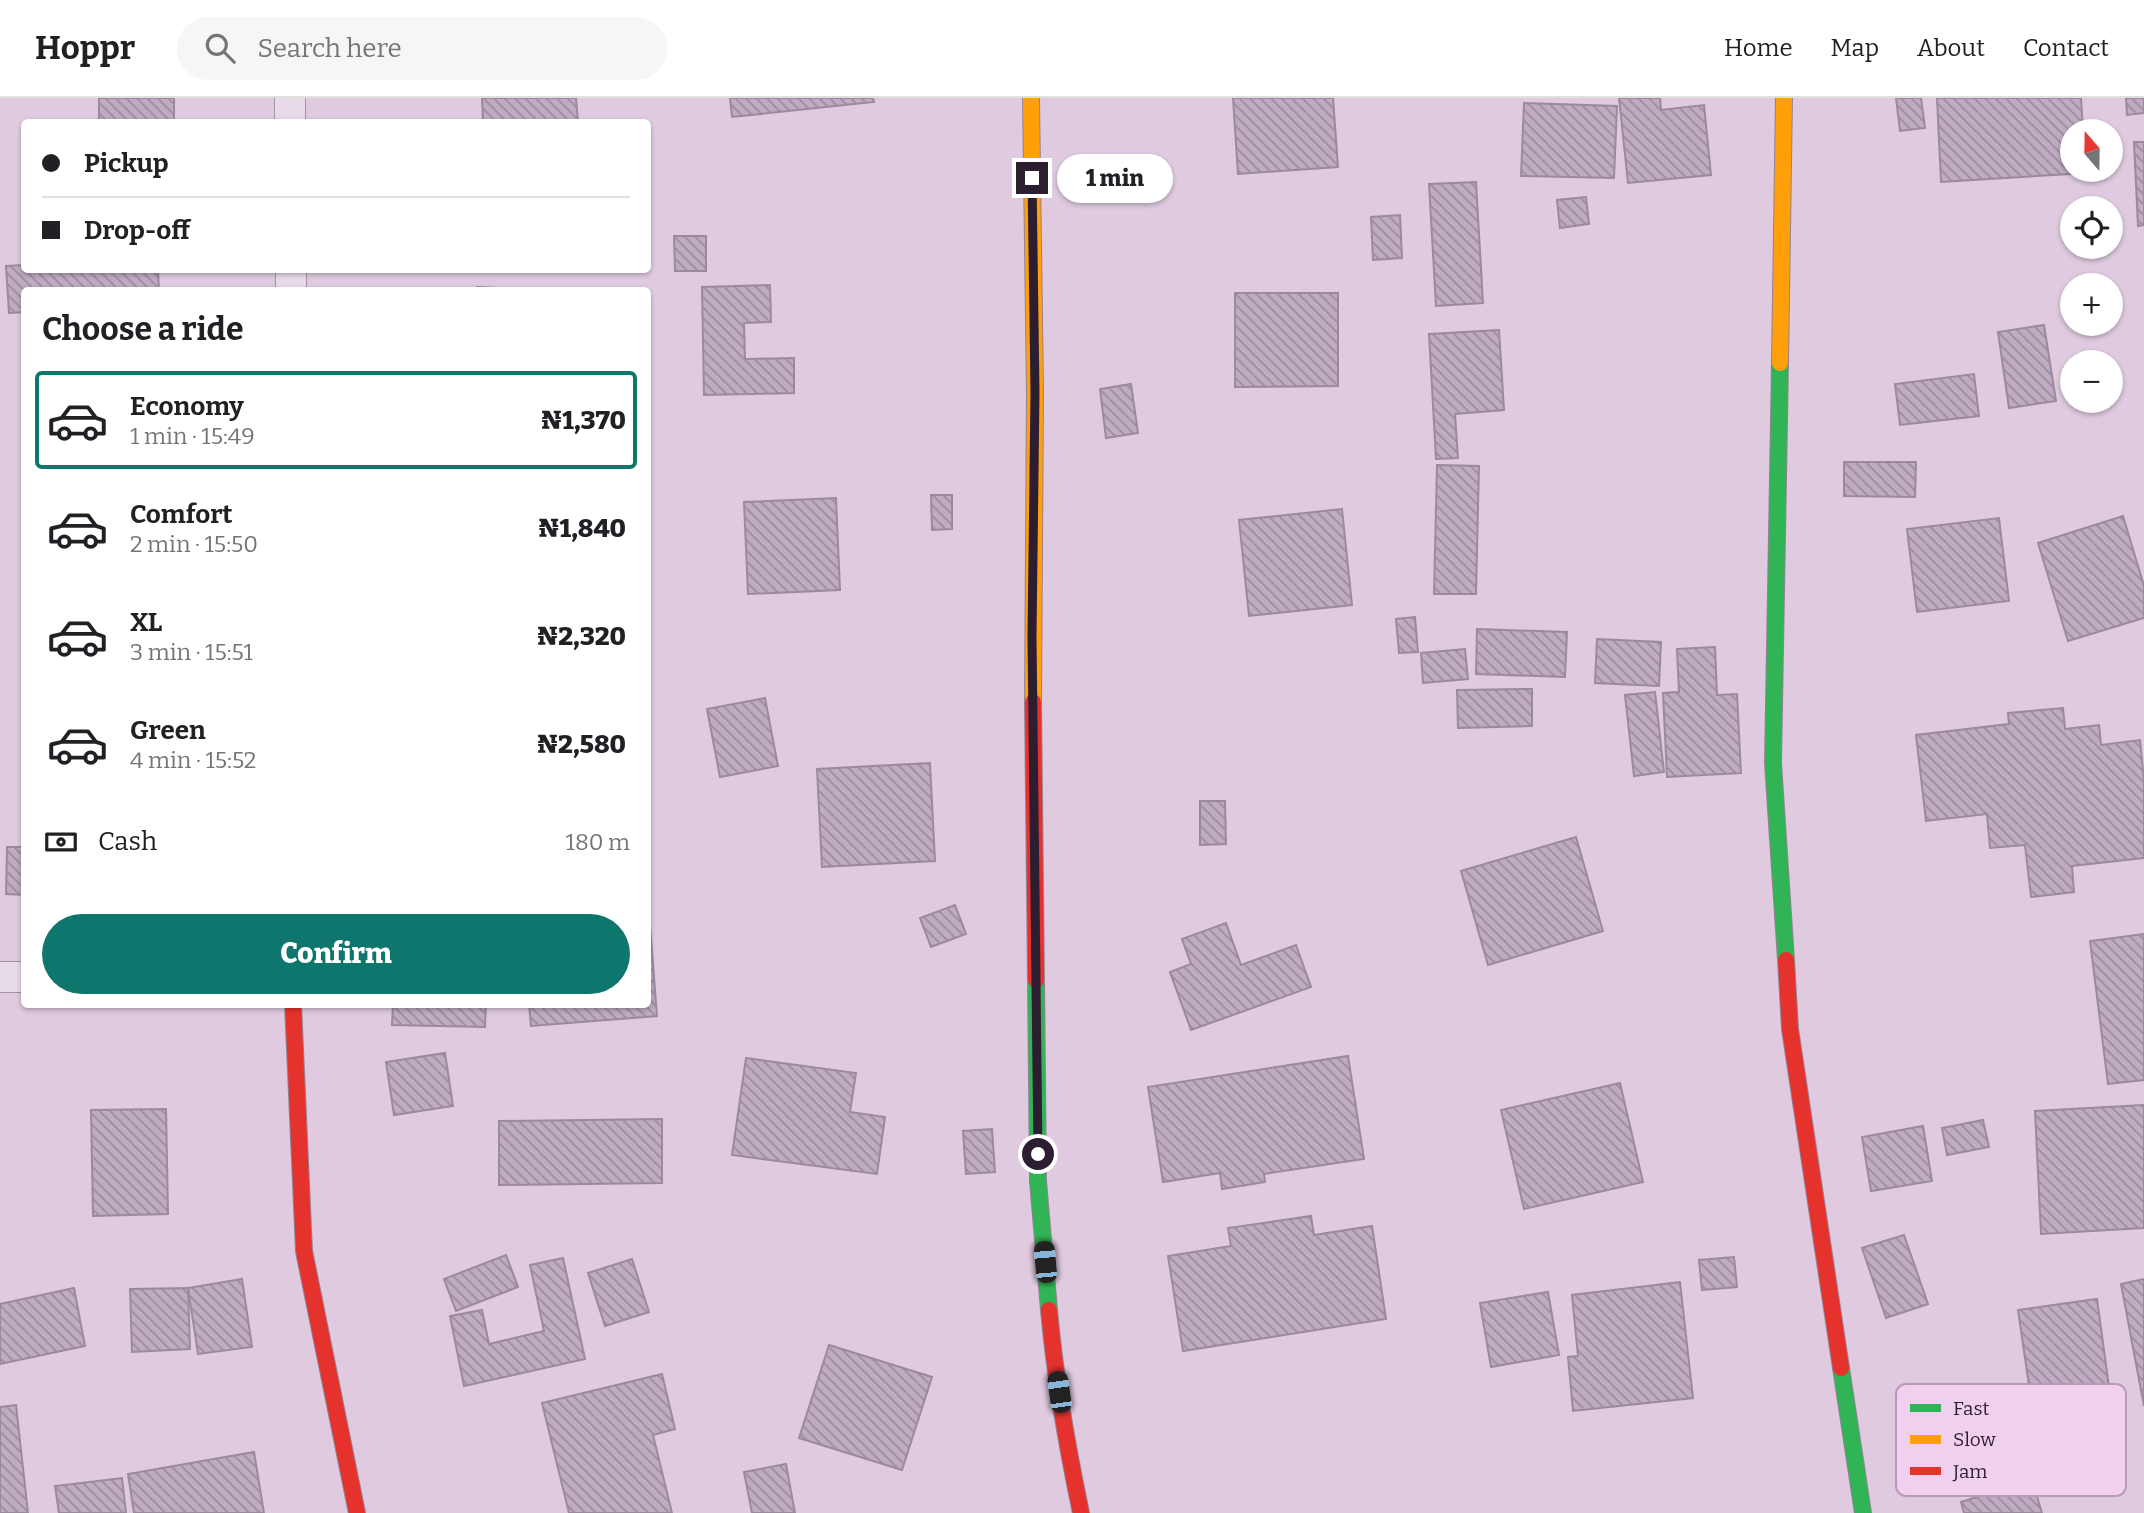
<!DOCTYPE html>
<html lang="en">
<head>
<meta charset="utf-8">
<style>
	:root { --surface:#fff; --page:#f6f6f6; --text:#202124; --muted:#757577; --line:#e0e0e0; --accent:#0f766e }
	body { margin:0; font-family:Bitter,serif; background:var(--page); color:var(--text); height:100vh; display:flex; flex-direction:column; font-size:26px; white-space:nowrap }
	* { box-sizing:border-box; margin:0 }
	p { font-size:23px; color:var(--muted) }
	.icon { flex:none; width:38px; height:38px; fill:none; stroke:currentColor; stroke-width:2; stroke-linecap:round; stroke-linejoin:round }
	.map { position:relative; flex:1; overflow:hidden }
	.drawer { position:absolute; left:21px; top:189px; width:630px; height:721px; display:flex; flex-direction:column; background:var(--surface); border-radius:7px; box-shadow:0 2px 5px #0004 }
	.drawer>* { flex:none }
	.guide { position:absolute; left:21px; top:21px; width:630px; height:154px; border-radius:7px; box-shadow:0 2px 5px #0004; display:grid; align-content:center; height:154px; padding:0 21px; background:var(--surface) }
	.needle { width:46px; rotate:340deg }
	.buttons { position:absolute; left:2060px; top:21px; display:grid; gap:14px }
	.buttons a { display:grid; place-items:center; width:63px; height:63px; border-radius:50%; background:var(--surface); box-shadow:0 2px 5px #0004; font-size:35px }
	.end { position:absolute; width:32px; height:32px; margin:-16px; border:9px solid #2d1d31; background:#fff; box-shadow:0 0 0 4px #fff }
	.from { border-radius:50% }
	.bubble { position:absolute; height:49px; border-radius:24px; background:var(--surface); box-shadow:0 2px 5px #0004; font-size:23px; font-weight:800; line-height:49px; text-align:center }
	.car { position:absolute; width:21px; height:42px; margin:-21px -10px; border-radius:9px; box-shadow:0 0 5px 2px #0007; background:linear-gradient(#222 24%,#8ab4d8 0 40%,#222 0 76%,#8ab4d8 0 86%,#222 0) }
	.guide b { display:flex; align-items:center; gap:24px; height:66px; font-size:26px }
	.guide b+b { border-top:2px solid var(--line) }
	.guide i { width:18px; height:18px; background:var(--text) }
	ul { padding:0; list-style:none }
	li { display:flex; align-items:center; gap:21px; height:98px; margin:0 14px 10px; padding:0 7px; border:4px solid transparent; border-radius:7px }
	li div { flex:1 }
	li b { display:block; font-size:26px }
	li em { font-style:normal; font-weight:800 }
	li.on { border-color:var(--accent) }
	li>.icon { width:63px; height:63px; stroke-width:1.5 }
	h2 { padding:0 21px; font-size:32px; line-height:84px }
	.pay { display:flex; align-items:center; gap:18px; height:77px; padding:0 21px; font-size:26px }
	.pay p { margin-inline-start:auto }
	.cta { display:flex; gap:14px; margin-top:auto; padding:14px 21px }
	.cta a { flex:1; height:80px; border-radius:42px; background:var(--accent); color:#fff; font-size:28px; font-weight:800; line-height:80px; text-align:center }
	header { display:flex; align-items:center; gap:42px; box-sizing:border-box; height:98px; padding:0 35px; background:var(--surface); border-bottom:2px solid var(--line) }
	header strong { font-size:33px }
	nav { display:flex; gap:38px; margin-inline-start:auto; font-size:24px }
	.search { width:490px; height:63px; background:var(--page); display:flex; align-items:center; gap:18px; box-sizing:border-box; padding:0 24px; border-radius:38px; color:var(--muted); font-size:26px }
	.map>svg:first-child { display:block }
</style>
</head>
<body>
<header>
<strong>Hoppr</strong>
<div class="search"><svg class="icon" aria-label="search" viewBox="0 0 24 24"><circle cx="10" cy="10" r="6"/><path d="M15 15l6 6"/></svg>Search here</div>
<nav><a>Home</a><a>Map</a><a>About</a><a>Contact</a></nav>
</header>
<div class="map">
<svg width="2144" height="1415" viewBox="0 0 2144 1415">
	<defs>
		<pattern id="building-back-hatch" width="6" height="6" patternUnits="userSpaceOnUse" patternTransform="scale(1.75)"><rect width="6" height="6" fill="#bfabc2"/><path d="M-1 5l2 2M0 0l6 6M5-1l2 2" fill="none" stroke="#9c8b9e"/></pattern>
	</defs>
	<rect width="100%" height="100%" fill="#dfcadf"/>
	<g fill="url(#building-back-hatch)" stroke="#9b8a9e" stroke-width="2">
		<rect x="99" y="0" width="75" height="24"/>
		<polygon points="482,0 576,0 578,24 483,24"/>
		<polygon points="730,0 873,0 874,4 732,19"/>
		<polygon points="1233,0 1333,0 1338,69 1238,76"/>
		<polygon points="1619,0 1660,0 1661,12 1704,7 1711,77 1628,85"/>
		<polygon points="1896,0 1921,0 1925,30 1900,33"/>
		<polygon points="1937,0 2081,0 2083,33 2072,33 2072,72 2086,72 2086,75 1941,84"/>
		<polygon points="2126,0 2144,0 2144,15 2127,17"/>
		<polygon points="1524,5 1617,8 1614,80 1521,78"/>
		<polygon points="2134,44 2144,44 2144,127 2138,128"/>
		<polygon points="1476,84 1483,205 1436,208 1429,86"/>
		<polygon points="1586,99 1589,126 1560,130 1557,102"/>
		<polygon points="1400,117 1402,160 1373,162 1371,119"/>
		<polygon points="674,138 706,138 706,173 675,173"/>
		<polygon points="24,167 24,172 158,172 159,192 24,192 24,214 9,215 6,168"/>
		<polygon points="770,187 771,224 744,225 745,261 794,260 794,295 704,297 702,189"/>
		<polygon points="477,189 538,192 477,192"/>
		<polygon points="1235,195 1338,195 1338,288 1235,289"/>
		<polygon points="2044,227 2056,303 2009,310 1998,234"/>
		<polygon points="1499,232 1504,312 1455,316 1458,360 1436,361 1429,236"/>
		<polygon points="1974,276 1979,318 1900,327 1895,286"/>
		<polygon points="1131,286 1138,335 1106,340 1100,291"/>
		<polygon points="1844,364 1916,364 1915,399 1844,398"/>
		<polygon points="1437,367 1479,368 1476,496 1434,496"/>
		<polygon points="931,397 952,397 952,431 932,432"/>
		<polygon points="836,400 840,492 748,496 744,404"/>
		<polygon points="1342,411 1352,507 1249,518 1239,422"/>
		<polygon points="2123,418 2144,488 2144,520 2068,543 2038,445"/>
		<polygon points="1999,420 2009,503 1917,514 1907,431"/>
		<polygon points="1415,519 1418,554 1399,555 1396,521"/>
		<polygon points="1477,531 1567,534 1565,579 1476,576"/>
		<polygon points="1597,541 1661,544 1659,588 1595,585"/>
		<polygon points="1715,549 1717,597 1737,596 1741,675 1667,679 1663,595 1679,594 1677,551"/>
		<polygon points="1465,551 1468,581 1423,585 1421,555"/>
		<polygon points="1532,591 1532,628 1458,630 1457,592"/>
		<polygon points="1655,594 1664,674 1634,678 1625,597"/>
		<polygon points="765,600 778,668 720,679 707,611"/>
		<polygon points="2063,610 2065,631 2099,627 2101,647 2140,642 2144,682 2144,760 2072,768 2074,794 2031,799 2025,747 1990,750 1987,716 1926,723 1916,637 2009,626 2008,615"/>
		<polygon points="930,665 935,763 822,769 817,671"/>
		<polygon points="1200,703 1225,703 1226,746 1200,747"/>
		<polygon points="1576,739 1603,833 1488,867 1461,773"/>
		<polygon points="7,749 24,749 24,797 6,796"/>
		<polygon points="648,801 657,918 531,928 529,906 648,906"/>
		<polygon points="955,807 966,836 931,849 920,820"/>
		<polygon points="1226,825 1241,867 1296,847 1311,889 1191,932 1170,874 1191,866 1182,841"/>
		<polygon points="2144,836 2144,982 2108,986 2090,843"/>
		<polygon points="393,906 486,906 485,929 392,927"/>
		<polygon points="445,955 453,1008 394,1017 386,964"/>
		<polygon points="1348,958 1364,1061 1264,1076 1265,1084 1222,1091 1220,1075 1163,1084 1148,989"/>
		<polygon points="746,960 856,975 850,1014 885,1019 877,1076 732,1057"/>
		<polygon points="1620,985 1643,1084 1524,1111 1501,1012"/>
		<polygon points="2144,1007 2144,1130 2041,1136 2035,1013"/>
		<polygon points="166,1011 168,1116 93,1118 91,1012"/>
		<polygon points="662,1021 662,1085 499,1087 499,1023"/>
		<polygon points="1983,1022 1989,1049 1947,1057 1942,1030"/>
		<polygon points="1923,1028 1932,1083 1871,1093 1862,1039"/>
		<polygon points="992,1031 995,1074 966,1076 963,1033"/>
		<polygon points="1311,1118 1314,1137 1372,1128 1386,1221 1183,1253 1168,1158 1231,1148 1228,1130"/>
		<polygon points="1904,1137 1928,1206 1886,1220 1862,1150"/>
		<polygon points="506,1157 518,1189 456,1213 444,1181"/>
		<polygon points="1734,1159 1737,1189 1702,1192 1699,1162"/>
		<polygon points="563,1160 585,1261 464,1288 450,1218 482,1212 489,1246 544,1233 530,1167"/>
		<polygon points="632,1161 649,1214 605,1228 588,1175"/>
		<polygon points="242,1181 252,1249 198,1256 188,1190"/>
		<polygon points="2144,1181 2144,1308 2121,1186"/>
		<polygon points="1680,1184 1693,1300 1573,1313 1568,1259 1578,1258 1572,1197"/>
		<polygon points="74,1190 85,1248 0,1266 0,1206"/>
		<polygon points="188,1190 190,1251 132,1254 130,1191"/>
		<polygon points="1548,1194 1559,1257 1491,1269 1480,1205"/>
		<polygon points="2097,1201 2112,1311 2034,1322 2018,1212"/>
		<polygon points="829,1247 932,1279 902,1372 799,1340"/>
		<polygon points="662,1276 675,1331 653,1337 672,1415 569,1415 542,1305"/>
		<polygon points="16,1307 28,1415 0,1415 0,1309"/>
		<polygon points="254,1354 264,1415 134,1415 128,1376"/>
		<polygon points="786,1366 795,1415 752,1415 744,1374"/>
		<polygon points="122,1380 126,1415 59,1415 55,1388"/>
		<polygon points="2032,1382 2042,1415 1964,1415 1961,1404"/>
	</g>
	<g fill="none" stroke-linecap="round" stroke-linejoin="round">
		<defs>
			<g id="street">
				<polyline points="290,0 290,24"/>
				<polyline points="291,172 291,192"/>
				<polyline points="0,879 24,879"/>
			</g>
			<g id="fast">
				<polyline points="1780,265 1773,665 1786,862"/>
				<polyline points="1036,882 1038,1083 1049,1212"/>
				<polyline points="1841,1270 1863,1415"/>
			</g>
			<g id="slow">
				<polyline points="1031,0 1035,294 1033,604"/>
				<polyline points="1780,265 1784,0"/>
			</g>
			<g id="jam">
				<polyline points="1033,604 1036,882"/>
				<polyline points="1786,862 1790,931 1841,1270"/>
				<polyline points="293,906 304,1153 357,1415"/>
				<path d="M1049 1212C1055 1281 1067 1348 1081 1415"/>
			</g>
		</defs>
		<use href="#street" stroke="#a393a4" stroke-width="32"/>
		<use href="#fast" stroke="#938394" stroke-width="18"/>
		<use href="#slow" stroke="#938394" stroke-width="18"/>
		<use href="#jam" stroke="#938394" stroke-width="18"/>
		<use href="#street" stroke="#e8dbe8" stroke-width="30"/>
		<use href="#fast" stroke="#30b455" stroke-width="16"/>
		<use href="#slow" stroke="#ff9f0a" stroke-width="16"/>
		<use href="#jam" stroke="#e5322d" stroke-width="16"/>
	</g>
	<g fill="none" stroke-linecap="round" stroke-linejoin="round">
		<polyline stroke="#2d1d31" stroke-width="9" points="1032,80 1035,294 1032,539 1038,1056"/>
	</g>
	<rect x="1896" y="1286" width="230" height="112" rx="10" fill="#f1cfef" stroke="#b69ab6" stroke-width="2"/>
	<rect x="1910" y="1306" width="31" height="8" fill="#30b455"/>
	<rect x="1910" y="1337" width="31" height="9" fill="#ff9f0a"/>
	<rect x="1910" y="1369" width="31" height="8" fill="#e5322d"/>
	<g font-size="19" fill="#2d1d31">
		<text x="1953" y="1317">Fast</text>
		<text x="1953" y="1348">Slow</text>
		<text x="1953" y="1380">Jam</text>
	</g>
</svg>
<div class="buttons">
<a><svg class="needle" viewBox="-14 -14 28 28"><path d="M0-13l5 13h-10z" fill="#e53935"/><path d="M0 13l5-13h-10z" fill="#757577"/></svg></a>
<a><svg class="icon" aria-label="locate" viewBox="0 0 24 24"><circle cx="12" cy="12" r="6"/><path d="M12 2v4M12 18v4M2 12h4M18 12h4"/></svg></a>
<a>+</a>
<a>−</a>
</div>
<i class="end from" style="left:1038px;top:1056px"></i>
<i class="end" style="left:1032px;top:80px"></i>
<div class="bubble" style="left:1057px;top:56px;width:116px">1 min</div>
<i class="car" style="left:1045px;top:1164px;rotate:355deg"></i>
<i class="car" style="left:1059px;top:1294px;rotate:352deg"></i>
<div class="guide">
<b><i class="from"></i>Pickup</b>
<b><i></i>Drop-off</b>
</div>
<section class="drawer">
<h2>Choose a ride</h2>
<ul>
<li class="on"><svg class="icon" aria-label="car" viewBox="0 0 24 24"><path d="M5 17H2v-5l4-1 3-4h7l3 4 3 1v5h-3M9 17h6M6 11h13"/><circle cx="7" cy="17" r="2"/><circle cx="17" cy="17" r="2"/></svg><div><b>Economy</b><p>1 min · 15:49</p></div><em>₦1,370</em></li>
<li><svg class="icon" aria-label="car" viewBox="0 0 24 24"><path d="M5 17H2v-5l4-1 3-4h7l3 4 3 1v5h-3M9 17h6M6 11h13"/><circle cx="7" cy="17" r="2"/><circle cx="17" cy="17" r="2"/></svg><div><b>Comfort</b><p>2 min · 15:50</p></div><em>₦1,840</em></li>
<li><svg class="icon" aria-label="car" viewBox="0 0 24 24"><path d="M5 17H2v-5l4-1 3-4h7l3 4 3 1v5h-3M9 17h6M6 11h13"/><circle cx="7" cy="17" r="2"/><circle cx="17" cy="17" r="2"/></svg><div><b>XL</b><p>3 min · 15:51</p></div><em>₦2,320</em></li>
<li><svg class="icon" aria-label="car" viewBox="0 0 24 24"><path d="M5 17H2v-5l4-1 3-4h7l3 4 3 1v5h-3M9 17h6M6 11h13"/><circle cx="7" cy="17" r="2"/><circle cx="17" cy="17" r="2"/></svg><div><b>Green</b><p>4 min · 15:52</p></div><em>₦2,580</em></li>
</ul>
<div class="pay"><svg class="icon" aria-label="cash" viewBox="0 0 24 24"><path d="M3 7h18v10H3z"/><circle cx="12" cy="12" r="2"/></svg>Cash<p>180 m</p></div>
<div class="cta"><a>Confirm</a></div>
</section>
</div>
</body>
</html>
